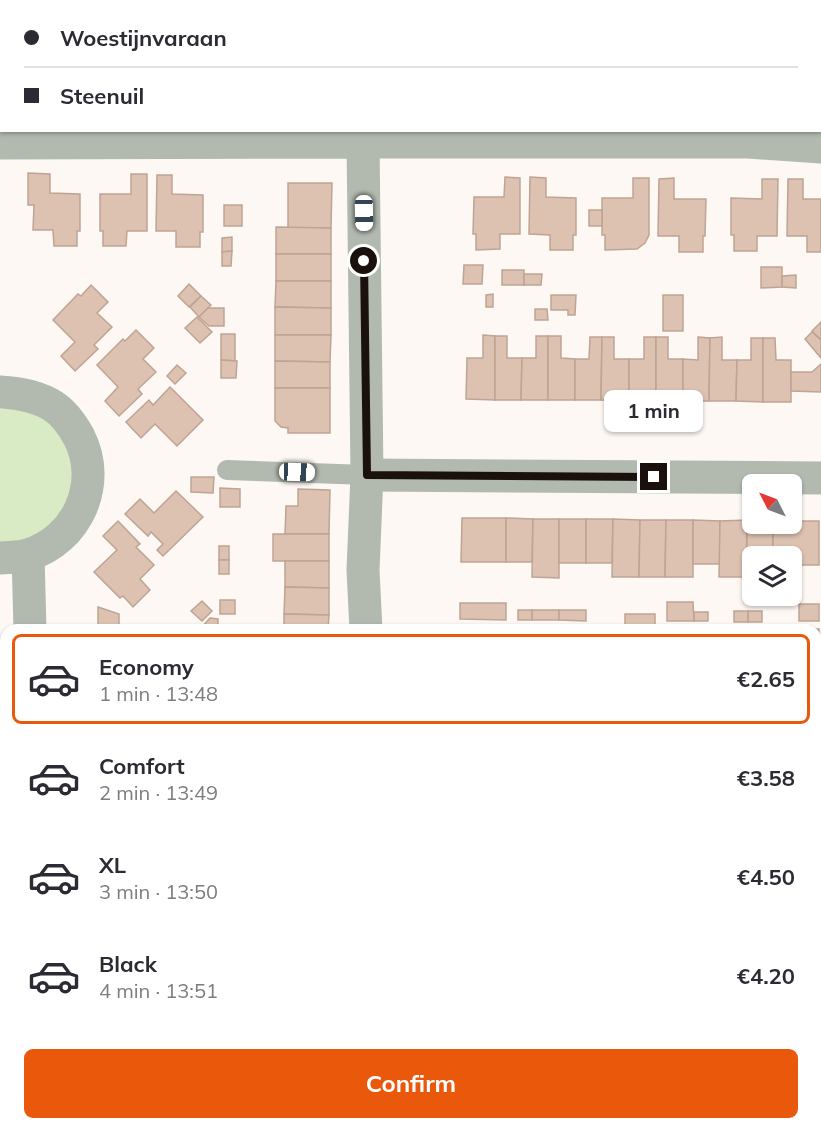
<!DOCTYPE html>
<html lang="en">
<head>
<meta charset="utf-8">
<style>
	:root { --surface:#fff; --page:#f7f7f7; --text:#2b2b33; --muted:#7c7c81; --line:#e1e1e2; --accent:#ea580c }
	body { margin:0; font-family:Mulish,sans-serif; background:var(--page); color:var(--text); height:100vh; display:flex; flex-direction:column; font-size:22px; white-space:nowrap }
	* { box-sizing:border-box; margin:0 }
	p { font-size:20px; color:var(--muted) }
	.icon { flex:none; width:33px; height:33px; fill:none; stroke:currentColor; stroke-width:2; stroke-linecap:round; stroke-linejoin:round }
	.map { position:relative; flex:1; overflow:hidden }
	.side { position:absolute; left:0px; top:624px; width:822px; height:506px; display:flex; flex-direction:column; background:var(--surface); border-radius:18px 18px 0 0; box-shadow:0 2px 4px #0004 }
	.side>* { flex:none }
	.hud { position:absolute; left:0px; top:0px; width:822px; height:132px; box-shadow:0 2px 4px #0004; display:grid; align-content:center; height:132px; padding:0 24px; background:var(--surface) }
	.needle { width:39px; rotate:312deg }
	.buttons { position:absolute; left:742px; top:474px; display:grid; gap:12px }
	.buttons a { display:grid; place-items:center; width:60px; height:60px; border-radius:9px; background:var(--surface); box-shadow:0 2px 4px #0004; font-size:30px }
	.end { position:absolute; width:27px; height:27px; margin:-14px; border:8px solid #1b110c; background:#fff; box-shadow:0 0 0 3px #fff }
	.from { border-radius:50% }
	.bubble { position:absolute; height:42px; border-radius:9px; background:var(--surface); box-shadow:0 2px 4px #0004; font-size:20px; font-weight:700; line-height:42px; text-align:center }
	.car { position:absolute; width:18px; height:36px; margin:-18px -9px; border-radius:8px; box-shadow:0 0 4px 2px #0007; background:linear-gradient(#fff 24%,#345 0 40%,#fff 0 76%,#345 0 86%,#fff 0) }
	.hud b { display:flex; align-items:center; gap:21px; height:57px; font-size:22px }
	.hud b+b { border-top:2px solid var(--line) }
	.hud i { width:15px; height:15px; background:var(--text) }
	ul { padding:10px 0 0; list-style:none }
	li { display:flex; align-items:center; gap:18px; height:90px; margin:0 12px 9px; padding:0 12px; border:3px solid transparent; border-radius:9px }
	li div { flex:1 }
	li b { display:block; font-size:22px }
	li em { font-style:normal; font-weight:700 }
	li.selected { border-color:var(--accent) }
	li>.icon { width:54px; height:54px; stroke-width:1.5 }
	.primary-button { display:flex; gap:12px; margin-top:auto; padding:12px 24px }
	.primary-button a { flex:1; height:69px; border-radius:9px; background:var(--accent); color:#fff; font-size:24px; font-weight:700; line-height:69px; text-align:center }
	.map>svg:first-child { display:block }
</style>
</head>
<body>
<div class="map">
<svg width="821" height="1129" viewBox="0 0 821 1129">
	<rect width="100%" height="100%" fill="#fef8f4"/>
	<g fill="#d8ebc4">
		<polygon points="0,0 401,0 456,1 2,2 0,125"/>
		<polygon points="19,408 40,415 58,429 77,468 67,511 34,540 0,543 0,409"/>
		<polygon points="816,806 821,806 821,1035 816,1036"/>
	</g>
	<polygon fill="#83bdc4" points="401,0 821,0 821,3 456,2"/>
	<g fill="#ddc1b1" stroke="#bea494" stroke-width="1.5">
		<polygon points="28,173 50,174 50,193 80,194 80,231 77,231 77,246 54,246 53,230 33,230 34,205 28,205"/>
		<polygon points="131,174 147,174 147,231 127,231 126,246 103,246 103,231 100,231 100,194 131,194"/>
		<polygon points="157,175 172,175 172,194 203,195 203,232 200,232 200,247 176,247 176,231 156,231"/>
		<polygon points="505,177 520,178 520,234 500,234 500,249 476,250 476,234 473,234 474,197 504,197"/>
		<polygon points="530,177 546,178 546,197 576,198 576,235 573,235 573,250 550,250 550,235 529,234"/>
		<polygon points="633,178 649,178 649,235 645,243 637,249 605,250 605,235 602,235 602,198 633,198"/>
		<polygon points="674,178 674,199 706,199 705,236 703,236 703,252 679,252 679,236 658,236 659,179"/>
		<polygon points="762,179 778,179 777,236 757,236 757,251 734,251 734,235 731,235 731,198 762,199"/>
		<polygon points="788,179 803,179 803,199 821,199 821,252 807,252 807,236 787,236"/>
		<polygon points="288,183 332,183 331,228 288,228"/>
		<rect x="224" y="205" width="18" height="21"/>
		<rect x="589" y="210" width="13" height="16"/>
		<polygon points="276,227 331,228 331,254 276,254"/>
		<polygon points="232,237 232,251 222,252 222,238"/>
		<polygon points="232,251 231,266 222,266 222,252"/>
		<rect x="276" y="254" width="55" height="27"/>
		<polygon points="464,265 483,265 482,284 463,284"/>
		<polygon points="761,267 782,267 782,287 761,288"/>
		<rect x="502" y="270" width="22" height="15"/>
		<polygon points="524,274 542,274 541,285 524,285"/>
		<polygon points="796,275 796,288 782,287 782,276"/>
		<polygon points="276,281 331,281 331,308 275,307"/>
		<polygon points="189,284 201,296 189,307 178,296"/>
		<polygon points="91,285 108,302 97,313 112,327 94,345 98,349 75,371 61,356 75,342 53,320 78,294 81,296"/>
		<polygon points="493,294 493,307 486,307 486,295"/>
		<polygon points="551,295 576,295 575,315 568,315 568,310 551,310"/>
		<rect x="663" y="295" width="20" height="36"/>
		<polygon points="201,296 211,305 199,317 190,307"/>
		<polygon points="275,307 331,308 331,335 275,335"/>
		<polygon points="208,308 224,308 224,326 209,326 199,317"/>
		<polygon points="535,309 547,309 548,320 535,320"/>
		<polygon points="197,317 212,332 200,343 185,328"/>
		<polygon points="821,322 821,340 812,331"/>
		<polygon points="136,330 154,348 143,359 156,372 138,389 142,394 119,416 105,401 118,387 97,365 123,339 125,341"/>
		<polygon points="812,332 821,340 821,358 805,339"/>
		<polygon points="221,334 235,334 235,361 221,360"/>
		<polygon points="275,335 331,335 330,362 275,361"/>
		<polygon points="483,335 495,336 495,400 466,399 467,358 483,358"/>
		<polygon points="495,336 507,336 507,358 522,358 521,400 495,400"/>
		<polygon points="536,336 548,336 548,400 521,400 522,358 536,358"/>
		<polygon points="548,336 561,336 561,358 575,359 575,400 548,400"/>
		<polygon points="590,337 602,337 601,400 575,400 575,359 589,359"/>
		<polygon points="602,337 614,337 614,359 629,359 629,401 601,400"/>
		<polygon points="644,337 656,337 656,401 629,401 629,359 644,359"/>
		<polygon points="656,337 668,337 668,359 683,359 683,401 656,401"/>
		<polygon points="698,337 710,338 709,401 683,401 683,359 698,360"/>
		<polygon points="722,337 722,360 737,360 736,401 709,401 710,338"/>
		<polygon points="751,338 763,338 763,402 736,401 737,360 751,360"/>
		<polygon points="763,338 775,338 776,360 791,360 791,402 763,402"/>
		<polygon points="221,360 237,361 236,378 221,378"/>
		<polygon points="275,361 330,362 330,388 275,388"/>
		<polygon points="821,364 821,392 791,391 791,372 812,372"/>
		<polygon points="177,365 186,373 175,384 167,376"/>
		<polygon points="170,387 203,420 177,446 155,424 141,438 126,422 149,400 153,405"/>
		<polygon points="275,388 330,388 330,433 288,433 288,428 281,427 275,421"/>
		<polygon points="191,477 214,477 213,493 191,492"/>
		<polygon points="220,488 240,489 240,507 220,507"/>
		<polygon points="298,489 330,490 329,534 285,534 286,506 298,506"/>
		<polygon points="176,491 203,517 163,556 157,550 163,544 151,532 148,536 125,514 140,499 154,513"/>
		<polygon points="462,518 506,518 506,562 461,562"/>
		<polygon points="506,518 533,519 532,562 506,562"/>
		<polygon points="533,519 559,519 559,578 532,577"/>
		<rect x="559" y="519" width="27" height="44"/>
		<polygon points="586,519 613,519 612,563 586,563"/>
		<polygon points="613,519 640,520 639,577 612,577"/>
		<polygon points="640,520 666,520 665,577 639,577"/>
		<polygon points="666,520 693,520 693,577 665,577"/>
		<polygon points="693,520 720,521 720,564 693,564"/>
		<polygon points="747,520 746,577 719,577 720,521"/>
		<polygon points="747,520 753,520 753,524 773,524 773,556 753,556 753,565 747,565"/>
		<polygon points="118,521 140,544 136,547 154,565 140,579 150,590 133,607 123,596 120,598 94,572 117,550 103,536"/>
		<polygon points="792,521 819,521 819,565 792,565 792,556 773,556 773,524 792,524"/>
		<rect x="273" y="534" width="56" height="27"/>
		<rect x="219" y="546" width="10" height="14"/>
		<rect x="219" y="560" width="10" height="14"/>
		<polygon points="285,561 329,561 329,588 285,587"/>
		<polygon points="285,587 329,588 329,615 284,614"/>
		<rect x="220" y="600" width="15" height="14"/>
		<polygon points="202,601 212,611 202,621 191,611"/>
		<polygon points="667,602 693,602 694,621 667,621"/>
		<polygon points="460,603 506,603 506,620 460,619"/>
		<rect x="799" y="604" width="20" height="17"/>
		<polygon points="98,607 119,614 119,629 114,629 114,626 98,626"/>
		<rect x="518" y="610" width="14" height="10"/>
		<rect x="532" y="610" width="27" height="10"/>
		<polygon points="559,610 586,610 586,621 559,620"/>
		<rect x="734" y="611" width="14" height="11"/>
		<rect x="748" y="611" width="14" height="11"/>
		<rect x="694" y="612" width="14" height="9"/>
		<polygon points="284,614 329,615 328,630 284,630"/>
		<rect x="625" y="614" width="30" height="11"/>
		<polygon points="210,618 218,619 218,630 199,630"/>
		<rect x="612" y="625" width="27" height="5"/>
		<rect x="639" y="625" width="16" height="5"/>
		<polygon points="86,626 114,626 114,629 139,630 86,630"/>
		<polygon points="559,627 585,628 585,630 559,630"/>
		<polygon points="559,627 559,630 532,630 532,628"/>
		<rect x="585" y="628" width="27" height="2"/>
		<polygon points="795,629 819,629 818,651 816,651 816,630"/>
		<rect x="0" y="1010" width="6" height="49"/>
		<rect x="0" y="1094" width="6" height="11"/>
		<polygon points="106,1124 122,1124 121,1129 105,1128"/>
		<rect x="148" y="1124" width="17" height="5"/>
		<rect x="165" y="1124" width="14" height="5"/>
		<polygon points="202,1124 219,1124 218,1129 202,1129"/>
		<polygon points="219,1124 233,1124 233,1129 218,1129"/>
		<polygon points="255,1124 272,1124 273,1129 256,1129"/>
		<polygon points="272,1124 287,1124 287,1129 273,1129"/>
		<rect x="333" y="1124" width="17" height="5"/>
		<rect x="430" y="1124" width="16" height="3"/>
		<rect x="503" y="1124" width="14" height="4"/>
	</g>
	<g fill="none" stroke-linecap="round" stroke-linejoin="round">
		<polyline stroke="#b2bab0" stroke-width="20" points="227,470 367,475"/>
		<g stroke="#b2bab0" stroke-width="33">
			<polyline points="363,142 748,142 821,147"/>
			<polyline points="0,143 363,142 367,475 363,570 366,630"/>
			<path d="M0 392C19 393 37 396 53 406 64 413 73 426 79 437 103 484 77 540 28 555 19 558 9 557 0 558"/>
			<polyline points="367,475 821,478"/>
			<polyline points="28,555 30,630"/>
			<polyline points="816,787 821,787"/>
			<polyline points="0,924 6,924"/>
			<polyline points="816,1043 821,1043"/>
			<polyline points="366,1129 366,1124"/>
			<polyline points="761,1129 761,1124"/>
		</g>
	</g>
	<g fill="none" stroke-linecap="round" stroke-linejoin="round">
		<polyline stroke="#1b110c" stroke-width="8" points="364,261 367,475 654,477"/>
	</g>
</svg>
<div class="buttons">
<a><svg class="needle" viewBox="-14 -14 28 28"><path d="M0-13l5 13h-10z" fill="#e53935"/><path d="M0 13l5-13h-10z" fill="#7c7c81"/></svg></a>
<a><svg class="icon" aria-label="layers" viewBox="0 0 24 24"><path d="M12 4l9 5-9 5-9-5zM3 14l9 5 9-5"/></svg></a>
</div>
<i class="end from" style="left:364px;top:261px"></i>
<i class="end" style="left:654px;top:477px"></i>
<div class="bubble" style="left:604px;top:390px;width:99px">1 min</div>
<i class="car" style="left:364px;top:213px;rotate:179deg"></i>
<i class="car" style="left:297px;top:472px;rotate:92deg"></i>
<div class="hud">
<b><i class="from"></i>Woestijnvaraan</b>
<b><i></i>Steenuil</b>
</div>
<section class="side">
<ul>
<li class="selected"><svg class="icon" aria-label="car" viewBox="0 0 24 24"><path d="M5 17H2v-5l4-1 3-4h7l3 4 3 1v5h-3M9 17h6M6 11h13"/><circle cx="7" cy="17" r="2"/><circle cx="17" cy="17" r="2"/></svg><div><b>Economy</b><p>1 min · 13:48</p></div><em>€2.65</em></li>
<li><svg class="icon" aria-label="car" viewBox="0 0 24 24"><path d="M5 17H2v-5l4-1 3-4h7l3 4 3 1v5h-3M9 17h6M6 11h13"/><circle cx="7" cy="17" r="2"/><circle cx="17" cy="17" r="2"/></svg><div><b>Comfort</b><p>2 min · 13:49</p></div><em>€3.58</em></li>
<li><svg class="icon" aria-label="car" viewBox="0 0 24 24"><path d="M5 17H2v-5l4-1 3-4h7l3 4 3 1v5h-3M9 17h6M6 11h13"/><circle cx="7" cy="17" r="2"/><circle cx="17" cy="17" r="2"/></svg><div><b>XL</b><p>3 min · 13:50</p></div><em>€4.50</em></li>
<li><svg class="icon" aria-label="car" viewBox="0 0 24 24"><path d="M5 17H2v-5l4-1 3-4h7l3 4 3 1v5h-3M9 17h6M6 11h13"/><circle cx="7" cy="17" r="2"/><circle cx="17" cy="17" r="2"/></svg><div><b>Black</b><p>4 min · 13:51</p></div><em>€4.20</em></li>
</ul>
<div class="primary-button"><a>Confirm</a></div>
</section>
</div>
</body>
</html>
